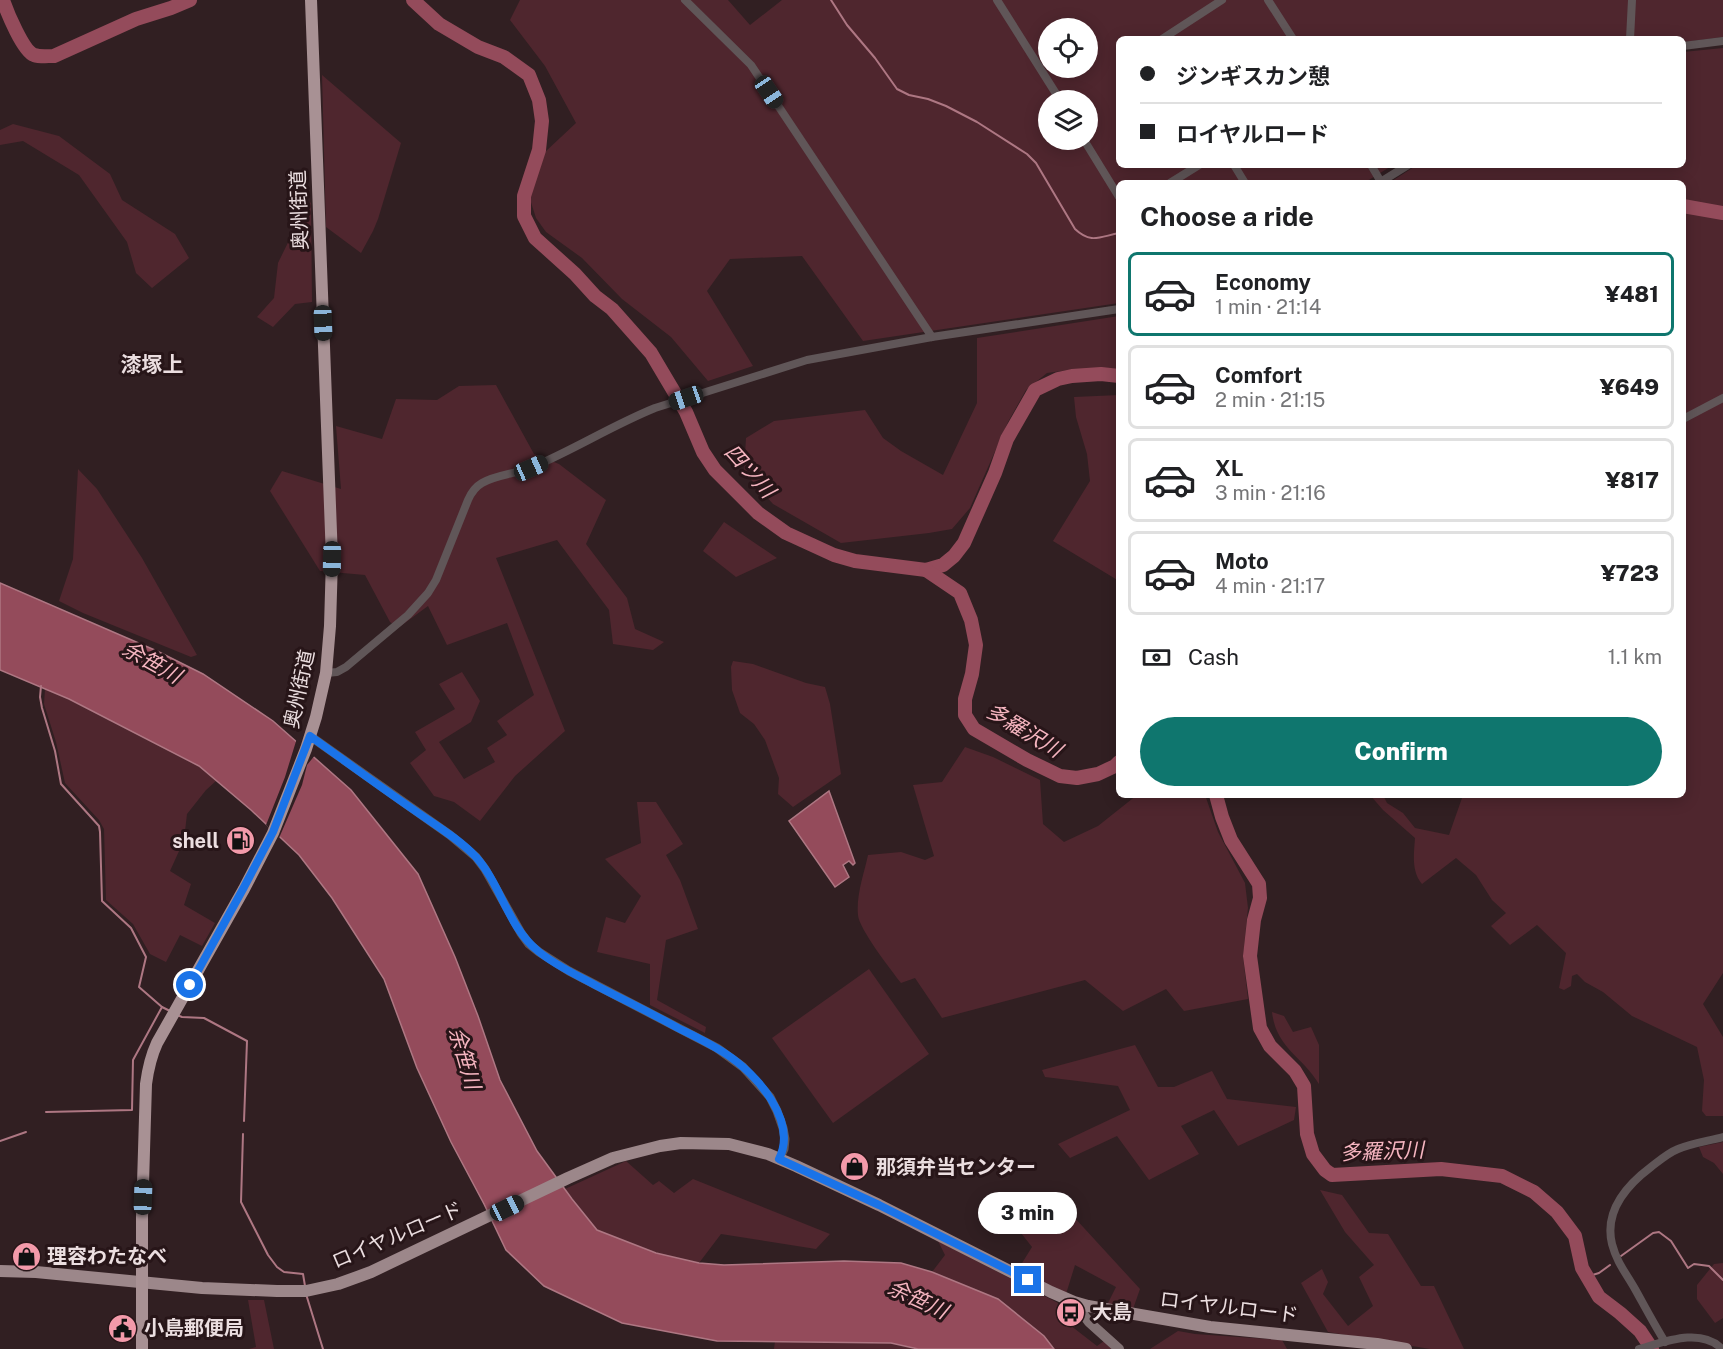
<!DOCTYPE html>
<html lang="en">
<head>
<meta charset="utf-8">
<style>
	:root { --surface:#fff; --page:#f2f2f2; --text:#202124; --muted:#757577; --line:#e0e0e0; --accent:#0f766e }
	body { margin:0; font-family:"Public Sans","Noto Sans JP",sans-serif; background:var(--page); color:var(--text); height:100vh; display:flex; flex-direction:column; font-size:22px; white-space:nowrap }
	* { box-sizing:border-box; margin:0 }
	p { font-size:20px; color:var(--muted) }
	.icon { flex:none; width:33px; height:33px; fill:none; stroke:currentColor; stroke-width:2; stroke-linecap:round; stroke-linejoin:round }
	.map { position:relative; flex:1; overflow:hidden }
	.panel { position:absolute; left:1116px; top:180px; width:570px; height:618px; display:flex; flex-direction:column; background:var(--surface); border-radius:9px; box-shadow:0 3px 15px #0003 }
	.panel>* { flex:none }
	.top-card { position:absolute; left:1116px; top:36px; width:570px; height:132px; border-radius:9px; box-shadow:0 3px 15px #0003; display:grid; align-content:center; height:132px; padding:0 24px; background:var(--surface) }
	.fabs { position:absolute; left:1038px; top:18px; display:grid; gap:12px }
	.fabs a { display:grid; place-items:center; width:60px; height:60px; border-radius:50%; background:var(--surface); box-shadow:0 3px 15px #0003; font-size:30px }
	.end { position:absolute; width:27px; height:27px; margin:-14px; border:8px solid #1a73e8; background:#fff; box-shadow:0 0 0 3px #fff }
	.from { border-radius:50% }
	.bubble { position:absolute; height:42px; border-radius:21px; background:var(--surface); box-shadow:0 3px 15px #0003; font-size:20px; font-weight:800; line-height:42px; text-align:center }
	.car { position:absolute; width:18px; height:36px; margin:-18px -9px; border-radius:8px; box-shadow:0 0 4px 2px #0007; background:linear-gradient(#222 24%,#8ab4d8 0 40%,#222 0 76%,#8ab4d8 0 86%,#222 0) }
	.top-card b { display:flex; align-items:center; gap:21px; height:57px; font-size:22px }
	.top-card b+b { border-top:2px solid var(--line) }
	.top-card i { width:15px; height:15px; background:var(--text) }
	ul { padding:0; list-style:none }
	li { display:flex; align-items:center; gap:18px; height:84px; margin:0 12px 9px; padding:0 12px; border:3px solid var(--line); border-radius:9px }
	li div { flex:1 }
	li b { display:block; font-size:22px }
	li em { font-style:normal; font-weight:800 }
	li.on { border-color:var(--accent) }
	li>.icon { width:54px; height:54px; stroke-width:1.5 }
	h2 { padding:0 24px; font-size:27px; line-height:72px }
	.pay { display:flex; align-items:center; gap:15px; height:66px; padding:0 24px; font-size:22px }
	.pay p { margin-inline-start:auto }
	.primary-button { display:flex; gap:12px; margin-top:auto; padding:12px 24px }
	.primary-button a { flex:1; height:69px; border-radius:36px; background:var(--accent); color:#fff; font-size:24px; font-weight:800; line-height:69px; text-align:center }
	.map>svg:first-child { display:block }
</style>
</head>
<body>
<div class="map">
<svg width="1723" height="1349" viewBox="0 0 1723 1349">
	<rect width="100%" height="100%" fill="#311f22"/>
	<g fill="#4f262e" fill-rule="evenodd">
		<path d="M520 0H728L750 25 782 0H1723V37L1683 42V39H1119V165H1393L1364 183H1119V303L863 341 802 256 730 259 707 291 753 366 708 381 671 337 622 299 582 258 546 232 536 218 529 196 545 152 576 123 545 66 510 20ZM1048 28H1088V68H1048ZM1048 100H1088V140H1048Z"/>
		<path d="M1723 48V973L1703 1004 1723 1037V1116H1706L1702 1111 1704 1080 1697 1047 1632 1016 1603 992 1585 982 1577 974 1572 976 1571 986 1564 990 1559 988 1566 953 1537 925 1510 945 1491 926 1506 913 1492 900 1476 875 1456 858 1422 884C1411 871 1414 853 1415 838L1383 810 1370 795H1383L1387 803 1403 813 1415 828 1449 835 1462 798 1460 795H1683V183H1389L1417 165H1683V52Z"/>
		<polygon points="322,75 401,143 378,219 373,231 361,253 326,227"/>
		<polygon points="13,124 59,136 110,174 122,200 175,234 189,258 152,288 136,273 127,242 79,175 23,141 0,145 0,130"/>
		<polygon points="311,202 312,302 295,304 273,327 257,317 274,298 278,263 303,212"/>
		<polygon points="1119,316 1119,370 1077,369 1047,373 1026,390 1008,422 970,508 952,529 929,533 841,543 773,504 744,472 746,438 774,421 865,410 883,438 901,451 943,475 977,403 977,338"/>
		<polygon points="496,385 534,454 559,464 606,500 586,544 627,598 635,629 664,642 653,650 613,644 609,610 557,540 496,558 565,731 515,776 480,821 454,802 434,796 410,763 426,750 415,732 455,709 439,684 462,672 480,701 471,722 439,742 464,779 495,762 487,748 507,735 497,721 534,695 507,623 447,645 428,606 398,628 390,622 365,575 320,571 270,491 282,471 341,489 336,426 382,439 396,399 437,400 459,386"/>
		<polygon points="1119,395 1119,581 1053,541 1090,481 1087,454 1076,417 1074,397"/>
		<polygon points="78,469 97,489 142,558 197,655 191,657 83,613 59,601 73,559"/>
		<polygon points="724,522 777,558 736,577 703,551"/>
		<polygon points="733,661 753,664 806,683 825,687 830,704 841,774 793,807 778,794 779,778 765,740 754,724 740,713 732,690 731,667"/>
		<polygon points="45,689 69,699 199,766 216,781 206,790 187,814 184,840 170,871 191,884 184,905 215,923 202,946 180,935 166,962 150,954 133,924 106,900 104,829 99,820 65,783 56,742 44,704"/>
		<path d="M965 747 993 757 1040 780 1043 824 1064 842 1098 826 1137 795H1205L1218 832 1245 883 1248 908 1243 957 1248 999 1184 1011 1166 989 1123 1011 1085 980 942 1018 915 978 901 983C891 970 859 929 858 915 856 895 864 874 868 855L901 852 925 860 934 856 913 785 942 782Z"/>
		<polygon points="637,802 656,802 683,844 666,855 680,880 698,929 666,940 657,1000 706,1027 705,1033 650,1005 650,964 597,952 606,917 625,923 641,896 605,859 641,843"/>
		<polygon points="869,969 929,1054 833,1123 772,1038"/>
		<path d="M1272 1012 1284 1016 1293 1032 1311 1027 1319 1045V1084C1302 1056 1276 1048 1272 1012Z"/>
		<polygon points="1135,1045 1158,1087 1174,1087 1212,1071 1227,1099 1296,1107 1294,1120 1238,1146 1214,1110 1181,1126 1199,1154 1149,1180 1117,1136 1070,1158 1058,1144 1130,1110 1118,1086 1045,1077 1042,1070"/>
		<polygon points="1723,1142 1723,1174 1714,1163 1703,1157 1699,1147"/>
		<polygon points="626,1161 653,1185 659,1181 674,1193 693,1179 830,1234 816,1249 721,1234 699,1263 656,1253 597,1230 565,1189"/>
		<polygon points="1320,1190 1342,1195 1369,1233 1388,1234 1421,1286 1434,1286 1464,1349 1430,1349 1328,1332 1301,1283 1322,1269 1328,1282 1323,1294 1348,1326 1373,1306 1359,1277 1374,1265 1345,1232"/>
		<polygon points="1062,1204 1140,1289 1133,1309 1107,1305 1116,1287 1075,1265 1066,1294 1019,1268 1032,1247 1021,1233"/>
		<polygon points="938,1241 1058,1303 1057,1315 1097,1346 1104,1341 1113,1349 1054,1349 1044,1336 998,1299 932,1272 945,1255"/>
		<polygon points="1723,1263 1723,1318 1715,1323 1697,1299 1697,1285 1714,1264"/>
		<polygon points="248,1300 264,1300 274,1349 249,1349 256,1347"/>
		<polygon points="1178,1331 1195,1334 1282,1340 1287,1349 1150,1349"/>
		<polygon points="775,1341 891,1343 918,1349 774,1349"/>
	</g>
	<g fill="#944b5b" stroke="#ae7783" stroke-width="1.5">
		<polygon points="0,583 157,651 203,674 273,721 351,790 418,874 455,957 478,1016 500,1080 537,1151 572,1199 597,1230 656,1253 699,1263 724,1265 844,1261 901,1263 932,1272 998,1299 1044,1336 1054,1349 918,1349 891,1343 717,1341 622,1323 544,1286 506,1250 484,1204 451,1142 417,1068 384,979 332,898 299,855 251,810 199,766 69,699 0,670"/>
		<polygon points="829,791 855,863 853,865 849,861 843,865 849,877 835,887 789,821"/>
	</g>
	<polygon fill="#311f22" points="297,738 316,754 307,765 302,785 279,838 266,825 285,777"/>
	<g fill="none" stroke-linecap="round" stroke-linejoin="round">
		<g stroke="#ae7783" stroke-width="2">
			<path d="M831 0 847 25 875 58 897 89 909 95 928 99 946 106 977 122 1027 154 1036 163 1075 229C1091 244 1099 237 1119 233"/>
			<polyline points="41,686 40,697 42,708 55,751 61,784 99,826 100,832 102,901 131,928 146,957 139,987 162,1007 170,1011"/>
			<polyline points="177,1015 182,1017 204,1018 247,1041 244,1121"/>
			<polyline points="46,1112 132,1110 133,1060 162,1007"/>
			<polyline points="243,1134 241,1202 268,1255 277,1267 284,1272 303,1274 305,1286"/>
			<polyline points="0,1141 26,1132"/>
			<polyline points="1621,1256 1653,1233 1659,1232 1671,1241 1688,1268 1694,1264 1709,1266 1723,1280"/>
			<polyline points="1586,1277 1599,1273 1610,1265"/>
			<polyline points="306,1294 323,1349"/>
		</g>
		<g stroke="#944b5b" stroke-width="14">
			<path d="M3 0C7 12 23 51 34 55 40 57 47 56 54 56L136 19 171 8 190 0"/>
			<polyline points="413,0 439,24 478,47 504,57 529,75 539,100 542,121 539,150 524,196 524,216 535,238 575,274 595,296 612,309 651,353 686,412 703,452 715,470 758,513 786,533 834,555 855,561 926,570 943,565 954,556 964,543 995,473 1007,439 1035,390 1058,379 1072,376 1101,374 1119,376"/>
			<polyline points="1683,206 1723,213"/>
			<polyline points="926,570 960,593 971,620 976,645 972,674 965,699 965,715 974,729 1027,760 1060,776 1077,778 1098,774 1115,766 1119,762"/>
			<polyline points="1216,795 1222,817 1231,840 1259,884 1260,898 1254,920 1250,956 1260,1028 1270,1046 1295,1071 1304,1086 1307,1134 1313,1154 1325,1170 1332,1175 1441,1169 1502,1176 1534,1192 1557,1212 1575,1236 1582,1268 1599,1297 1620,1313 1640,1331 1652,1349"/>
		</g>
		<g stroke="#605658" stroke-width="8">
			<polyline points="685,0 751,65 932,337"/>
			<polyline points="997,0 1060,100"/>
			<polyline points="1268,0 1293,39"/>
			<polyline points="1162,39 1222,0"/>
			<polyline points="1630,39 1632,0"/>
			<polyline points="1683,46 1723,41"/>
			<polyline points="1084,140 1119,197"/>
			<polyline points="1234,165 1245,183"/>
			<polyline points="1371,165 1381,182"/>
			<polyline points="1170,183 1199,165"/>
			<polyline points="1379,183 1408,165"/>
			<polyline points="1683,419 1723,398"/>
			<path d="M326 673 337 672 346 667 408 615 428 593 436 580 468 500C471 493 475 487 482 483 497 474 518 474 535 466 575 449 613 425 655 408L807 360 932 337 1119 309"/>
			<path d="M1665 1342C1654 1324 1645 1307 1635 1289 1626 1273 1617 1263 1612 1244 1604 1211 1627 1185 1651 1167 1660 1160 1668 1153 1678 1149 1692 1143 1708 1141 1723 1137"/>
			<path d="M1639 1349C1664 1342 1701 1327 1722 1349"/>
		</g>
		<polyline stroke="#605658" stroke-width="9" points="310,736 450,835 476,857 485,869 521,933 529,944 539,952 569,971 717,1048 743,1067 770,1097 777,1111 783,1128 785,1139 784,1149 779,1159"/>
		<polyline stroke="#827274" stroke-width="10" points="1074,1302 1089,1322 1119,1349"/>
		<polyline stroke="#9c878a" stroke-width="12" points="0,1271 36,1272 202,1288 277,1291 306,1291 338,1284 371,1272 568,1178 613,1158 660,1146 681,1143 729,1144 768,1154 796,1166 879,1205 1051,1292 1074,1302 1088,1306 1210,1327 1377,1344 1406,1349"/>
		<path stroke="#a89194" stroke-width="12" d="M142 1349V1217L146 1084C148 1069 151 1056 157 1043L244 889 273 833 306 749 316 717 326 673 330 626 332 559 311 0"/>
	</g>
	<g fill="none" stroke-linecap="round" stroke-linejoin="round">
		<path stroke="#1a73e8" stroke-width="8" d="M190 985 243 889 273 832 310 736C345 761 379 786 414 810 435 825 458 838 476 857 501 885 508 927 538 951 556 966 577 975 597 986 624 1000 651 1013 678 1028 694 1036 711 1044 726 1054 757 1074 798 1121 779 1159L879 1205 1028 1280"/>
	</g>
	<defs>
		<symbol id="fuel-disc" viewBox="-11 -11 22 22"><circle r="9.5" fill="#f39aaa" stroke="#271518"/><path d="M-5.5-6h7V0h2V4h1.3V-2.5L3-4.5l.8-.8L6-3V5H2.5V1h-1V6h-7ZM-4.2-4.7v3.2H.2V-4.7Z" fill="#111"/></symbol>
		<symbol id="shop-disc" viewBox="-11 -11 22 22"><circle r="9.5" fill="#f39aaa" stroke="#271518"/><path d="M-5-2.5h2.3a2.7 3.5 0 0 1 5.4 0H5L5.5 6h-11ZM-1.5-2.5h3a1.5 2.3 0 0 0-3 0Z" fill="#111"/></symbol>
		<symbol id="bus-disc" viewBox="-11 -11 22 22"><circle r="9.5" fill="#f39aaa" stroke="#271518"/><path d="M-5-6H5V4H4V6H2V4H-2V6H-4V4H-5ZM-3.5-4V0h7V-4ZM-3.5 1.2v1.5H-2V1.2ZM2 1.2v1.5H3.5V1.2Z" fill="#111"/></symbol>
		<symbol id="civic-disc" viewBox="-11 -11 22 22"><circle r="9.5" fill="#f39aaa" stroke="#271518"/><path d="M-.6-6.5H3V-4.5H.6V-3L4-1V1h2V6H-6V1h2V-1L-.6-3ZM-1.2 2.5V6h2.4V2.5Z" fill="#111"/></symbol>
	</defs>
	<g fill-rule="evenodd">
		<use href="#fuel-disc" x="224" y="824" width="33" height="33"/>
		<use href="#shop-disc" x="838" y="1150" width="33" height="33"/>
		<use href="#shop-disc" x="10" y="1240" width="33" height="33"/>
		<use href="#bus-disc" x="1054" y="1296" width="33" height="33"/>
		<use href="#civic-disc" x="106" y="1312" width="33" height="33"/>
	</g>
	<g text-anchor="middle" dominant-baseline="central" stroke-width="6" stroke-linejoin="round" paint-order="stroke">
		<g font-size="20" fill="#ebdee0" stroke="#271518">
			<text transform="translate(299 210) rotate(-92)">奥州街道</text>
			<text transform="translate(299 689) rotate(-78)">奥州街道</text>
			<text transform="translate(397 1235) rotate(-23)">ロイヤルロード</text>
			<text transform="translate(1229 1307) rotate(7)">ロイヤルロード</text>
		</g>
		<g font-size="20" font-weight="bold" fill="#ebdee0" stroke="#271518" text-anchor="start">
			<text x="219" y="841" text-anchor="end">shell</text>
			<text x="876" y="1167">那須弁当センター</text>
			<text x="47" y="1256">理容わたなべ</text>
			<text x="1092" y="1312">大島</text>
			<text x="144" y="1328">小島郵便局</text>
		</g>
		<g font-size="21" font-weight="bold" fill="#ebdee0" stroke="#271518">
			<text x="152" y="364">漆塚上</text>
		</g>
		<g font-size="21" font-style="italic" fill="#f6b5c0" stroke="#271518">
			<text transform="translate(750 471) rotate(48)">四ツ川</text>
			<text transform="translate(152 662) rotate(29)">余笹川</text>
			<text transform="translate(1024 730) rotate(31)">多羅沢川</text>
			<text transform="translate(465 1058) rotate(74)">余笹川</text>
			<text transform="translate(1382 1151) rotate(-2)">多羅沢川</text>
			<text transform="translate(918 1299) rotate(25)">余笹川</text>
		</g>
	</g>
</svg>
<div class="fabs">
<a><svg class="icon" aria-label="locate" viewBox="0 0 24 24"><circle cx="12" cy="12" r="6"/><path d="M12 2v4M12 18v4M2 12h4M18 12h4"/></svg></a>
<a><svg class="icon" aria-label="layers" viewBox="0 0 24 24"><path d="M12 4l9 5-9 5-9-5zM3 14l9 5 9-5"/></svg></a>
</div>
<i class="end from" style="left:190px;top:985px"></i>
<i class="end" style="left:1028px;top:1280px"></i>
<div class="bubble" style="left:978px;top:1192px;width:99px">3 min</div>
<i class="car" style="left:769px;top:92px;rotate:146deg"></i>
<i class="car" style="left:323px;top:323px;rotate:178deg"></i>
<i class="car" style="left:686px;top:398px;rotate:251deg"></i>
<i class="car" style="left:531px;top:468px;rotate:66deg"></i>
<i class="car" style="left:332px;top:559px;rotate:181deg"></i>
<i class="car" style="left:143px;top:1197px;rotate:2deg"></i>
<i class="car" style="left:507px;top:1208px;rotate:64deg"></i>
<div class="top-card">
<b><i class="from"></i>ジンギスカン憩</b>
<b><i></i>ロイヤルロード</b>
</div>
<section class="panel">
<h2>Choose a ride</h2>
<ul>
<li class="on"><svg class="icon" aria-label="car" viewBox="0 0 24 24"><path d="M5 17H2v-5l4-1 3-4h7l3 4 3 1v5h-3M9 17h6M6 11h13"/><circle cx="7" cy="17" r="2"/><circle cx="17" cy="17" r="2"/></svg><div><b>Economy</b><p>1 min · 21:14</p></div><em>¥481</em></li>
<li><svg class="icon" aria-label="car" viewBox="0 0 24 24"><path d="M5 17H2v-5l4-1 3-4h7l3 4 3 1v5h-3M9 17h6M6 11h13"/><circle cx="7" cy="17" r="2"/><circle cx="17" cy="17" r="2"/></svg><div><b>Comfort</b><p>2 min · 21:15</p></div><em>¥649</em></li>
<li><svg class="icon" aria-label="car" viewBox="0 0 24 24"><path d="M5 17H2v-5l4-1 3-4h7l3 4 3 1v5h-3M9 17h6M6 11h13"/><circle cx="7" cy="17" r="2"/><circle cx="17" cy="17" r="2"/></svg><div><b>XL</b><p>3 min · 21:16</p></div><em>¥817</em></li>
<li><svg class="icon" aria-label="car" viewBox="0 0 24 24"><path d="M5 17H2v-5l4-1 3-4h7l3 4 3 1v5h-3M9 17h6M6 11h13"/><circle cx="7" cy="17" r="2"/><circle cx="17" cy="17" r="2"/></svg><div><b>Moto</b><p>4 min · 21:17</p></div><em>¥723</em></li>
</ul>
<div class="pay"><svg class="icon" aria-label="cash" viewBox="0 0 24 24"><path d="M3 7h18v10H3z"/><circle cx="12" cy="12" r="2"/></svg>Cash<p>1.1 km</p></div>
<div class="primary-button"><a>Confirm</a></div>
</section>
</div>
</body>
</html>
